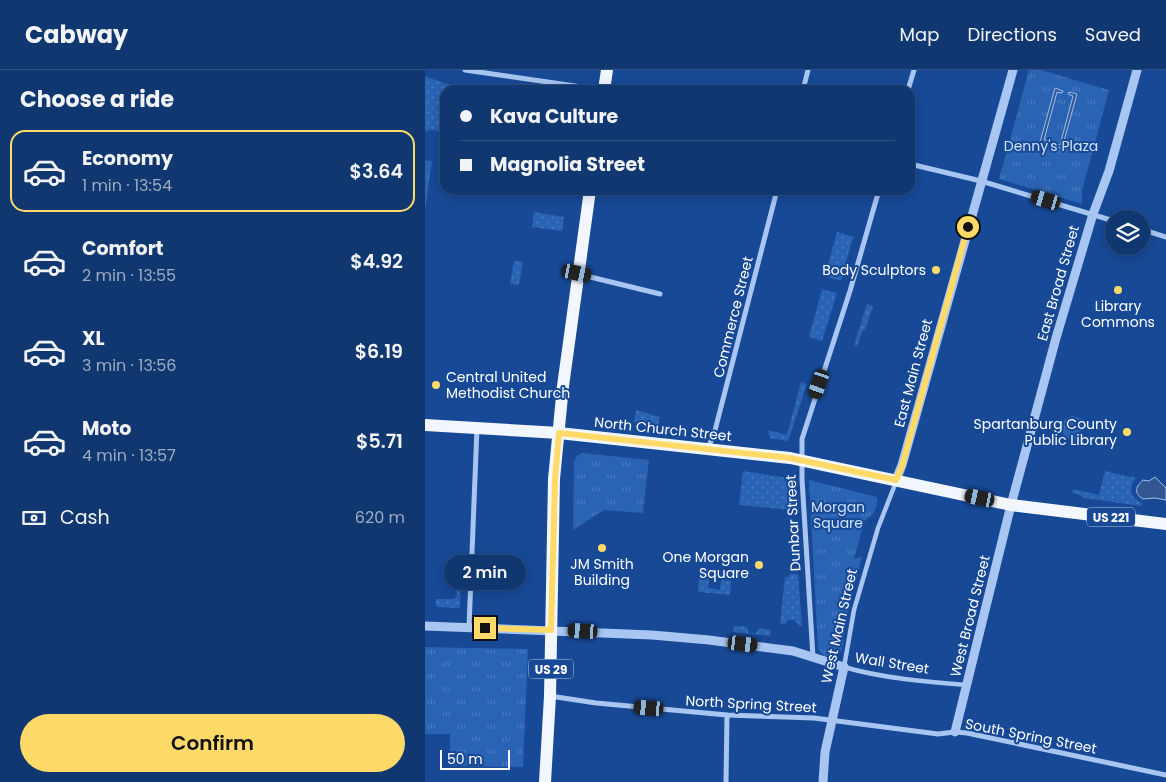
<!DOCTYPE html>
<html lang="en">
<head>
<meta charset="utf-8">
<style>
	:root { --surface:#113770; --page:#1e4278; --text:#f1f3f6; --muted:#9cacc3; --line:#305183; --accent:#ffda68 }
	body { margin:0; font-family:Poppins,sans-serif; background:var(--page); color:var(--text); height:100vh; display:flex; flex-direction:column; font-size:19px; white-space:nowrap }
	* { box-sizing:border-box; margin:0 }
	p { font-size:16px; color:var(--muted) }
	.icon { flex:none; width:28px; height:28px; fill:none; stroke:currentColor; stroke-width:2; stroke-linecap:round; stroke-linejoin:round }
	.map { position:relative; flex:1; overflow:hidden }
	.drawer { display:flex; flex-direction:column; background:var(--surface); width:425px }
	.drawer>* { flex:none }
	.guide { position:absolute; left:15px; top:15px; width:475px; height:110px; border-radius:15px; box-shadow:0 2px 12px #0003,0 0 0 1px var(--line); display:grid; align-content:center; height:110px; padding:0 20px; background:var(--surface) }
	.fabs { position:absolute; left:680px; top:140px; display:grid; gap:10px }
	.fabs a { display:grid; place-items:center; width:45px; height:45px; border-radius:50%; background:var(--surface); box-shadow:0 2px 12px #0003,0 0 0 1px var(--line); font-size:25px }
	.scale { position:absolute; left:15px; bottom:12px; width:70px; box-sizing:border-box; padding-left:5px; border:2px solid #fff; border-top:0; font-size:14px; line-height:18px; white-space:nowrap; color:#fff; -webkit-text-stroke:4px #174996; paint-order:stroke }
	.end { position:absolute; width:22px; height:22px; margin:-11px; border:6px solid #ffda68; background:#111; box-shadow:0 0 0 2px #111 }
	.from { border-radius:50% }
	.bubble { position:absolute; height:35px; border-radius:18px; background:var(--surface); box-shadow:0 2px 12px #0003,0 0 0 1px var(--line); font-size:16px; font-weight:600; line-height:35px; text-align:center }
	.car { position:absolute; width:15px; height:30px; margin:-15px -8px; border-radius:6px; box-shadow:0 0 4px 1px #0007; background:linear-gradient(#222 24%,#8ab4d8 0 40%,#222 0 76%,#8ab4d8 0 86%,#222 0) }
	.guide b { display:flex; align-items:center; gap:18px; height:48px; font-size:19px }
	.guide b+b { border-top:1px solid var(--line) }
	.guide i { width:12px; height:12px; background:var(--text) }
	ul { padding:0; list-style:none }
	li { display:flex; align-items:center; gap:15px; height:82px; margin:0 10px 8px; padding:0 10px; border:2px solid transparent; border-radius:15px }
	li div { flex:1 }
	li b { display:block; font-size:19px }
	li em { font-style:normal; font-weight:600 }
	li.current { border-color:var(--accent) }
	li>.icon { width:45px; height:45px; stroke-width:1.5 }
	h2 { padding:0 20px; font-size:22px; line-height:60px }
	.pay { display:flex; align-items:center; gap:12px; height:55px; padding:0 20px; font-size:19px }
	.pay p { margin-inline-start:auto }
	.action { display:flex; gap:10px; margin-top:auto; padding:10px 20px }
	.action a { flex:1; height:58px; border-radius:30px; background:var(--accent); color:#111; font-size:20px; font-weight:600; line-height:58px; text-align:center }
	header { display:flex; align-items:center; gap:30px; box-sizing:border-box; height:70px; padding:0 25px; background:var(--surface); border-bottom:1px solid var(--line) }
	header strong { font-size:24px }
	nav { display:flex; gap:28px; margin-inline-start:auto; font-size:18px }
	main { display:flex; flex:1; min-height:0 }
	.map>svg:first-child { display:block }
</style>
</head>
<body>
<header>
<strong>Cabway</strong>
<nav><a>Map</a><a>Directions</a><a>Saved</a></nav>
</header>
<main>
<section class="drawer">
<h2>Choose a ride</h2>
<ul>
<li class="current"><svg class="icon" aria-label="car" viewBox="0 0 24 24"><path d="M5 17H2v-5l4-1 3-4h7l3 4 3 1v5h-3M9 17h6M6 11h13"/><circle cx="7" cy="17" r="2"/><circle cx="17" cy="17" r="2"/></svg><div><b>Economy</b><p>1 min · 13:54</p></div><em>$3.64</em></li>
<li><svg class="icon" aria-label="car" viewBox="0 0 24 24"><path d="M5 17H2v-5l4-1 3-4h7l3 4 3 1v5h-3M9 17h6M6 11h13"/><circle cx="7" cy="17" r="2"/><circle cx="17" cy="17" r="2"/></svg><div><b>Comfort</b><p>2 min · 13:55</p></div><em>$4.92</em></li>
<li><svg class="icon" aria-label="car" viewBox="0 0 24 24"><path d="M5 17H2v-5l4-1 3-4h7l3 4 3 1v5h-3M9 17h6M6 11h13"/><circle cx="7" cy="17" r="2"/><circle cx="17" cy="17" r="2"/></svg><div><b>XL</b><p>3 min · 13:56</p></div><em>$6.19</em></li>
<li><svg class="icon" aria-label="car" viewBox="0 0 24 24"><path d="M5 17H2v-5l4-1 3-4h7l3 4 3 1v5h-3M9 17h6M6 11h13"/><circle cx="7" cy="17" r="2"/><circle cx="17" cy="17" r="2"/></svg><div><b>Moto</b><p>4 min · 13:57</p></div><em>$5.71</em></li>
</ul>
<div class="pay"><svg class="icon" aria-label="cash" viewBox="0 0 24 24"><path d="M3 7h18v10H3z"/><circle cx="12" cy="12" r="2"/></svg>Cash<p>620 m</p></div>
<div class="action"><a>Confirm</a></div>
</section>
<div class="map">
<svg width="741" height="712" viewBox="0 0 741 712">
	<defs>
		<pattern id="grass-dots" width="8" height="8" patternUnits="userSpaceOnUse" patternTransform="scale(1.25)"><rect width="8" height="8" fill="#2a62b4"/><path d="M2 2h.1M6 6h.1" fill="none" stroke="#4a7abf" stroke-width="1.8" stroke-linecap="round"/></pattern>
		<pattern id="park-tufts" width="24" height="20" patternUnits="userSpaceOnUse" patternTransform="scale(1.25)"><rect width="24" height="20" fill="#2a62b4"/><path d="M3 7l-1-3M5 7V3M7 7l1-3M15 17l-1-3M17 17v-4M19 17l1-3" fill="none" stroke="#4a7abf"/></pattern>
	</defs>
	<rect width="100%" height="100%" fill="#174996"/>
	<g fill="url(#grass-dots)">
		<polygon points="0,6 22,14 43,18 42,20 20,20 20,62 6,60 0,61"/>
		<polygon points="109,142 139,147 137,161 107,157"/>
		<polygon points="412,162 428,167 416,211 400,206"/>
		<polygon points="89,191 98,192 94,215 85,214"/>
		<polygon points="397,219 412,223 397,271 384,267"/>
		<polygon points="442,234 448,236 440,260 438,260 432,276 429,275"/>
		<polygon points="376,312 382,314 363,371 345,368 343,360 362,365"/>
		<polygon points="211,340 235,347 233,355 209,352"/>
		<polygon points="318,401 363,408 367,440 314,435"/>
		<path d="M680 401 711 408C703 417 705 428 717 433L716 436 659 428 653 424 647 423 648 419 674 425Z"/>
		<polygon points="29,502 36,502 35,538 13,537 11,535 11,529 28,529 32,526 32,515 29,513"/>
		<polygon points="365,504 373,504 377,556 375,556 369,550 363,550 360,554 355,554 360,507 364,507"/>
		<polygon points="274,508 284,509 283,518 295,520 296,510 306,511 305,525 273,522"/>
		<polygon points="309,556 322,557 324,563 331,563 334,558 346,560 345,566 308,562"/>
	</g>
	<g fill="url(#park-tufts)">
		<polygon points="604,0 616,0 684,20 657,121 657,134 574,109"/>
		<polygon points="0,90 7,91 0,141"/>
		<path d="M647 346 659 349 653 372C640 368 632 364 639 350Z"/>
		<polygon points="157,383 224,390 218,443 179,440 148,460 149,392 152,386"/>
		<path d="M384 410 452 427C453 438 449 445 440 450L429 489 437 487 423 541 417 579C413 587 408 586 399 586L393 579Z"/>
		<polygon points="0,577 103,579 98,697 25,696 25,664 0,664"/>
	</g>
	<g fill="#335790" stroke="#9bc0f4">
		<polygon points="630,18 638,21 637,23 632,22 619,70 624,72 623,74 615,72"/>
		<polygon points="644,22 652,24 637,78 629,76 630,74 635,75 648,26 643,24"/>
		<path d="M730 407 741 418V430L730 428 718 429C708 423 711 416 718 410L724 411Z"/>
	</g>
	<g fill="none" stroke-linecap="round" stroke-linejoin="round">
		<path stroke="#a8c6f1" stroke-width="4.5" d="M471 412 453 458 429 540 419 597C456 608 502 612 542 615"/>
		<g stroke="#a8c6f1" stroke-width="5">
			<polyline points="40,0 178,20"/>
			<polyline points="378,20 383,0"/>
			<polyline points="483,20 489,0"/>
			<polyline points="485,94 556,111 689,151"/>
			<polyline points="716,159 741,167"/>
			<polyline points="153,204 235,224"/>
			<polyline points="283,378 289,364 352,120"/>
			<polyline points="44,557 52,358"/>
			<polyline points="388,587 377,409 377,369 425,221 454,120"/>
			<polyline points="125,626 171,633 302,645 389,648 513,664 530,662 542,663 741,705"/>
			<polyline points="301,712 302,645"/>
		</g>
		<g stroke="#a8c6f1" stroke-width="9">
			<polyline points="471,410 477,395 588,0"/>
			<polyline points="0,556 227,565 284,570 368,581 419,597 400,682 398,712"/>
			<polyline points="530,662 586,435 631,268 668,144 684,101 712,0"/>
		</g>
		<g stroke="#f2f7ff" stroke-width="12">
			<polyline points="179,20 182,0"/>
			<polyline points="0,355 134,363 365,388 586,435 741,454"/>
			<polyline points="120,712 125,626 129,409 138,316 165,120"/>
		</g>
	</g>
	<g fill="none" stroke-linecap="round" stroke-linejoin="round">
		<polyline stroke="#ffda68" stroke-width="6" points="60,558 126,560 130,409 134,363 365,388 471,410 477,396 543,157"/>
	</g>
	<g fill="#ffda68" stroke="#174996" stroke-width="2">
		<circle cx="511" cy="200" r="5"/>
		<circle cx="693" cy="220" r="5"/>
		<circle cx="11" cy="315" r="5"/>
		<circle cx="702" cy="362" r="5"/>
		<circle cx="177" cy="478" r="5"/>
		<circle cx="334" cy="495" r="5"/>
	</g>
	<g text-anchor="middle" dominant-baseline="central" stroke-width="4" stroke-linejoin="round" paint-order="stroke">
		<g fill="#174996" stroke="#b9c8e0" stroke-width="1">
			<rect x="662" y="437.5" width="48" height="19" rx="4"/>
			<rect x="103.5" y="589.5" width="45" height="19" rx="4"/>
		</g>
		<g font-size="12" font-weight="bold" fill="#fff">
			<text x="686" y="447">US 221</text>
			<text x="126" y="599">US 29</text>
		</g>
		<g font-size="14" fill="#cfe2fc" stroke="#174996">
			<text x="626" y="76">Denny's Plaza</text>
			<text x="413" y="437">Morgan<tspan x="413" dy="16">Square</tspan></text>
		</g>
		<g font-size="14" fill="#fff" stroke="#174996" text-anchor="end">
			<text x="501" y="200">Body Sculptors</text>
			<text x="693" y="236" text-anchor="middle">Library<tspan x="693" dy="16">Commons</tspan></text>
			<text x="21" y="307" text-anchor="start">Central United<tspan x="21" dy="16">Methodist Church</tspan></text>
			<text x="692" y="354">Spartanburg County<tspan x="692" dy="16">Public Library</tspan></text>
			<text x="324" y="487">One Morgan<tspan x="324" dy="16">Square</tspan></text>
			<text x="177" y="494" text-anchor="middle">JM Smith<tspan x="177" dy="16">Building</tspan></text>
		</g>
		<g font-size="14" fill="#fff" stroke="#174996">
			<text transform="translate(633 213) rotate(-74)">East Broad Street</text>
			<text transform="translate(308 247) rotate(-76)">Commerce Street</text>
			<text transform="translate(488 303) rotate(-75)">East Main Street</text>
			<text transform="translate(238 359) rotate(6)">North Church Street</text>
			<text transform="translate(368 453) rotate(-93)">Dunbar Street</text>
			<text transform="translate(545 546) rotate(-76)">West Broad Street</text>
			<text transform="translate(414 556) rotate(-77)">West Main Street</text>
			<text transform="translate(467 593) rotate(9)">Wall Street</text>
			<text transform="translate(326 634) rotate(3)">North Spring Street</text>
			<text transform="translate(606 666) rotate(11)">South Spring Street</text>
		</g>
	</g>
</svg>
<div class="fabs">
<a><svg class="icon" aria-label="layers" viewBox="0 0 24 24"><path d="M12 4l9 5-9 5-9-5zM3 14l9 5 9-5"/></svg></a>
</div>
<div class="scale">50 m</div>
<i class="end from" style="left:543px;top:157px"></i>
<i class="end" style="left:60px;top:558px"></i>
<div class="bubble" style="left:19px;top:485px;width:82px">2 min</div>
<i class="car" style="left:621px;top:130px;rotate:286deg"></i>
<i class="car" style="left:152px;top:203px;rotate:102deg"></i>
<i class="car" style="left:394px;top:314px;rotate:199deg"></i>
<i class="car" style="left:555px;top:428px;rotate:282deg"></i>
<i class="car" style="left:158px;top:561px;rotate:273deg"></i>
<i class="car" style="left:318px;top:574px;rotate:97deg"></i>
<i class="car" style="left:224px;top:638px;rotate:275deg"></i>
<div class="guide">
<b><i class="from"></i>Kava Culture</b>
<b><i></i>Magnolia Street</b>
</div>
</div>
</main>
</body>
</html>
